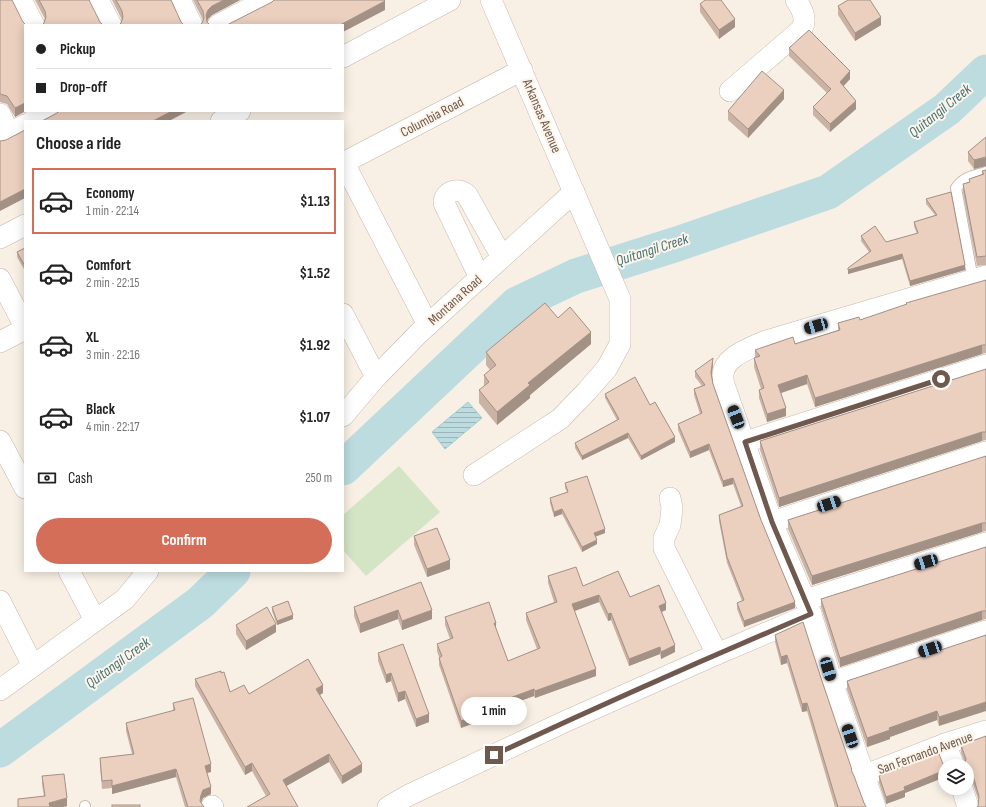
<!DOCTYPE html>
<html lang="en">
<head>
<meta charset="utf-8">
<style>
	:root { --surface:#fff; --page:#f6f6f6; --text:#222; --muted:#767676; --line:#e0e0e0; --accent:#d56e58 }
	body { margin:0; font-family:"Sofia Sans Condensed",sans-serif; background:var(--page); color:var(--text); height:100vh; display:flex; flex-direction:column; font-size:15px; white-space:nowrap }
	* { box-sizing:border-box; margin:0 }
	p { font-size:13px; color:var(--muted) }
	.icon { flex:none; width:22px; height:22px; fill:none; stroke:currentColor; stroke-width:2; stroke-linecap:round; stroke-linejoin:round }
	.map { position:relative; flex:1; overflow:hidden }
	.drawer { position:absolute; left:24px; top:120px; width:320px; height:452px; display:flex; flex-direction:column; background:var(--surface); border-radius:0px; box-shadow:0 2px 10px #0003 }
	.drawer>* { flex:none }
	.guide { position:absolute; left:24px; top:24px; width:320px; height:88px; border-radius:0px; box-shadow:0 2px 10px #0003; display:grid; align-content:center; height:88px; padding:0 12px; background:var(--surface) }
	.controls { position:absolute; left:938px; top:759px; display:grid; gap:8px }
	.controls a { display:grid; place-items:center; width:36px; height:36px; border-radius:50%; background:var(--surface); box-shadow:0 2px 10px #0003; font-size:20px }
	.end { position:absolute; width:18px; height:18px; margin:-9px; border:5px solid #6f584d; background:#fff; box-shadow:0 0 0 2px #fff }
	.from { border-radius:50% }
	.bubble { position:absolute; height:28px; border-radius:14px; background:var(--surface); box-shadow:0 2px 10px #0003; font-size:13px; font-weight:700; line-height:28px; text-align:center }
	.car { position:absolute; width:12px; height:24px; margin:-12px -6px; border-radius:5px; box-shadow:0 0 3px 1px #0007; background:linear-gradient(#222 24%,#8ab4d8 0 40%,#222 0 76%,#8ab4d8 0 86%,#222 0) }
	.guide b { display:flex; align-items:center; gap:14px; height:38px; font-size:15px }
	.guide b+b { border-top:1px solid var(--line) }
	.guide i { width:10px; height:10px; background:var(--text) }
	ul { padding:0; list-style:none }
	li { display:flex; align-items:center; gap:12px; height:66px; margin:0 8px 6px; padding:0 4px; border:2px solid transparent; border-radius:0px }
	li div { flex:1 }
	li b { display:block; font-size:15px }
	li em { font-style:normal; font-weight:700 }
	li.selected { border-color:var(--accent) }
	li>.icon { width:36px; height:36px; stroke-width:1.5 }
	h2 { padding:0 12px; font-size:18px; line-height:48px }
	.pay { display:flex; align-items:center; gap:10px; height:44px; padding:0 12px; font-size:15px }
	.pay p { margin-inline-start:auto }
	.button { display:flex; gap:8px; margin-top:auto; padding:8px 12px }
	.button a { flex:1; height:46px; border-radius:24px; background:var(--accent); color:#fff; font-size:16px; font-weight:700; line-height:46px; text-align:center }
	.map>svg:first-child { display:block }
</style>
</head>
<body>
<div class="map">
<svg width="986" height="807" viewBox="0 0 986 807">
	<defs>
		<pattern id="water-rules" width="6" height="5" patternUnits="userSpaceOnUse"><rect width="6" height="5" fill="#bcdce0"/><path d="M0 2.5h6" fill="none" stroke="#9db5b8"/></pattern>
	</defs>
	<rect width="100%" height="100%" fill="#f9f0e5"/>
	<polygon fill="#d3e5c5" points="399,466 440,512 366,576 343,550 343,515"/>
	<polygon fill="url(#water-rules)" stroke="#a3ccd1" points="468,402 482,418 445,449 432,432"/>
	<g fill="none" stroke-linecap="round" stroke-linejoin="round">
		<g stroke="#bcdce0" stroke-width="35">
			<polyline points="343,468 517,304 576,276 677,244 828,192 947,109 986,72"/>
			<polyline points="0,750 200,603 233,571"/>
		</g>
		<defs>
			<g id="lane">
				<path d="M973 280 956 188C963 177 974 176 986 172"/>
				<polyline points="85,806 85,807"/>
			</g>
			<g id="street">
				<polyline points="21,0 34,25"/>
				<polyline points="98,0 111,25"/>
				<polyline points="180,0 192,25"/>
				<polyline points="218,25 266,0"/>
				<polyline points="343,57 450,0"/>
				<path d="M730 91 802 29C807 18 802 9 796 0"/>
				<polyline points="0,114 9,133"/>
				<polyline points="32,121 51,111"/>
				<polyline points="221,121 240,111"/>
				<polyline points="0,138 25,125"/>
				<polyline points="343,163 522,70"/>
				<polyline points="344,163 428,325"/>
				<polyline points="0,238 25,225"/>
				<path d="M480 278 444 203C444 191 459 187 467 195L502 257"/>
				<polyline points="0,279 25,327"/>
				<polyline points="343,314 376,377"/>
				<polyline points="0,342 25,329"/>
				<polyline points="343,416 376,377 420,332 574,192"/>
				<polyline points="0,441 25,488"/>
				<polyline points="745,442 986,365"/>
				<polyline points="474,475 560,419 587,391 607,368 620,344 620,299 491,0"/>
				<polyline points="670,498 672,508 670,525 664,538 664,548 717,654"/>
				<polyline points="772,522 986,452"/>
				<polyline points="69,571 95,620"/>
				<polyline points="805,600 986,543"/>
				<polyline points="0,601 33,666"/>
				<polyline points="832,682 986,631"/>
				<polyline points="0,690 125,599 148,571"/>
				<polyline points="945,744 954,766"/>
				<polyline points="863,776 945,744 986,731"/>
				<polyline points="962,788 968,807"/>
				<polyline points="212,806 213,807"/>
				<polyline points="388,807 409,795 564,722 717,654 811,614"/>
				<path d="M875 807 832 682 811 614 772 522 728 396C726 390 723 384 723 378 721 357 751 348 766 341L986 276"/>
			</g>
		</defs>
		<use href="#lane" stroke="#c9b8ac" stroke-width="12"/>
		<use href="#street" stroke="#c9b8ac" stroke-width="22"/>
		<use href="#lane" stroke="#fff" stroke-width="10"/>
		<use href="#street" stroke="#fff" stroke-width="21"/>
	</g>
	<g fill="#cab2a4">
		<polygon points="0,0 23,22 15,117 7,104 0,102"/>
		<polygon points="35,0 89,0 44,23 45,19"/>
		<polygon points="112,0 171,0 122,20"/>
		<polygon points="193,0 240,0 212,15 202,23 203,20"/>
		<polygon points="700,4 735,27 719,39 700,12"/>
		<polygon points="838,6 881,25 855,41 838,15"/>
		<polygon points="789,48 850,79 843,86 856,109 830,132 813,115 813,107 827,93 789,56"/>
		<polygon points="784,99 748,138 728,120 728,111"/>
		<polygon points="986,137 986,166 974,169 968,161 968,152"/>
		<polygon points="986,170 986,265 977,266 963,193 963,184 969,182 969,179 982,174 982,171"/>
		<polygon points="951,192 965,270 910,286 902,259 848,274 848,268 869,252 861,241 861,236 886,242 917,234 914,226 914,222 935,215 926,204 926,199"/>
		<polygon points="25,248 25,271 17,257 17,252"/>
		<polygon points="986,280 986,353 982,354 815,407 807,384 781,393 786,416 767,422 759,398 759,390 761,389 754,367 754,358 755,358 755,350 795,344 838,330 838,323 860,320"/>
		<polygon points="558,318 591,344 530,395 530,398 497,425 479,403 479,390 484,387 484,375 490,370 486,365 486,352"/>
		<polygon points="713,364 712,375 713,384 761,520 795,608 744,627 737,609 737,603 742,601 727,563 719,521 719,515 741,506 733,484 723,487 709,450 690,458 678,430 678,424 700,414 694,395 694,389 702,386 695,377 695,371"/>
		<polygon points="986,369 986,440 982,441 779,507 760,450 760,441"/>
		<polygon points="605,394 650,405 675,442 641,460 628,438 582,460 575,448 575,443 617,420 605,398"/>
		<polygon points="986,456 986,531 982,532 812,585 788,529 788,520"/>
		<polygon points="565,483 605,533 595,537 597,544 582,552 562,514 554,517 550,503 550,498 567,492 565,488"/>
		<polygon points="414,536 450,569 427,577 414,545"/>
		<polygon points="986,547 986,619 982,620 840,667 821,607 821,599"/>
		<polygon points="548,576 583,586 630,597 666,610 662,612 675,652 661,659 660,654 629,666 611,620 608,621 599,602 574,611 596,676 535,698 534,696 492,711 492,716 461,728 439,665 439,657 437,651 437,644 450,639 445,625 445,617 496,629 508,661 537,649 526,620 526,613 554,602 548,583"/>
		<polygon points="421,582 432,619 402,630 398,619 360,633 354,616 354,607"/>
		<polygon points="272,607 293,619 277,625 272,611"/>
		<polygon points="236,625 276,632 246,650 236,634"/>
		<polygon points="775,635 821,678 852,772 864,803 866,807 835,807 807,711 802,712 787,663 781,665 775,642"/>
		<polygon points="986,635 939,726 937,720 890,737 890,739 867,747 847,690 847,681"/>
		<polygon points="378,653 429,722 416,727 405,699 398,702 391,681 386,683 378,661"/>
		<polygon points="195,679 230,692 249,694 323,693 320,695 362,772 342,784 329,762 286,786 266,796 252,771 245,775 195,686"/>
		<polygon points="173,703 211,772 207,773 211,794 203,798 201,802 204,807 185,807 176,777 112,794 112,788 102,789 100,766 100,758 132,754 126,731 126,723 173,711"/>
		<polygon points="986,736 978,806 979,802 973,784 970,779 967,777 967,766 964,766 965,763 961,753 961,745"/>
		<polygon points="931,757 943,764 945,766 945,777 905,793 905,797 886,804 879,783 879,776"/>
		<polygon points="42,776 67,806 63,807 18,807 18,799 44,796 42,784"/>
	</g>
	<g fill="#a49186">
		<polygon points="224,0 240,0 212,15 208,19 206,24 206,15 208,10 212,6"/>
		<polygon points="385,1 385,10 343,32 343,25 340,25"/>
		<polygon points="881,17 881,25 855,41 855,33"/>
		<polygon points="735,19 735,27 719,39 719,30"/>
		<polygon points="850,71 850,79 840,90 840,82"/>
		<polygon points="784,90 784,99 748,138 748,129"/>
		<polygon points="856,101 856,109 830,132 830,124"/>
		<polygon points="25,103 25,111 26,111 15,117 15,108"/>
		<polygon points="172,111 188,111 169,121 153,121"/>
		<polygon points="986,157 986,166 974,169 974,160"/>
		<polygon points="25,189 25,198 0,211 0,202"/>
		<polygon points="902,254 902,259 848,274 848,270"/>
		<polygon points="965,265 965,270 910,286 910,281"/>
		<polygon points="591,332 591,344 530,395 530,398 497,425 497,412 528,383"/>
		<polygon points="982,345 982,354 815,407 815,398"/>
		<polygon points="713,358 713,364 711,379 711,373"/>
		<polygon points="807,375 807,384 778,394 778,385"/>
		<polygon points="786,408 786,416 767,422 767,414"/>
		<polygon points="982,432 982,441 779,507 779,498"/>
		<polygon points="628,433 628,438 582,460 582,456"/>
		<polygon points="675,437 675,442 641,460 641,456"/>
		<polygon points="709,444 709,450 690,458 690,452"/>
		<polygon points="733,478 733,484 723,487 723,481"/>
		<polygon points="562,509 562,514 554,517 554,512"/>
		<polygon points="982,523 982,532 812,585 812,576"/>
		<polygon points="605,529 605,533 594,537 594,533"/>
		<polygon points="597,540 597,544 582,552 582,547"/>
		<polygon points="450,560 450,569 427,577 427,569"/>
		<polygon points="599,595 599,602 572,612 572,604"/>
		<polygon points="795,602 795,608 744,627 744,621"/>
		<polygon points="666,603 666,610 659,613 659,606"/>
		<polygon points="398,610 398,619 360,633 360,624"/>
		<polygon points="432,610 432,619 402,630 402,621"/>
		<polygon points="982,611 982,620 840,667 840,658"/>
		<polygon points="611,613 611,620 608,621 608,614"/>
		<polygon points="293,615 293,619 277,625 277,621"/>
		<polygon points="494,623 496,623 496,630"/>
		<polygon points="276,624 276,632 246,650 246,641"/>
		<polygon points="675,645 675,652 661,659 661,652"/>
		<polygon points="660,647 660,654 629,666 629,659"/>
		<polygon points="787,655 787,663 781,665 781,657"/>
		<polygon points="596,669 596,676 535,698 535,691"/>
		<polygon points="391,673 391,681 386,683 386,675"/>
		<polygon points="323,685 323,693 316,697 316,689"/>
		<polygon points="534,689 534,696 492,711 492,716 461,728 461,721 491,705"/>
		<polygon points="405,691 405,699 398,702 398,693"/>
		<polygon points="986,702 986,711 939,726 939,717"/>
		<polygon points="807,703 807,711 802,712 802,704"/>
		<polygon points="937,711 937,720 890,737 890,739 867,747 867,738 889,728"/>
		<polygon points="429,714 429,722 416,727 416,719"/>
		<polygon points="329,754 329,762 283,788 283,780"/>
		<polygon points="252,763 252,771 245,775 245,767"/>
		<polygon points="211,764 211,772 205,773 205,766"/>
		<polygon points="362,764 362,772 342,784 342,776"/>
		<polygon points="176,769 176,777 112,794 112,786"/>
		<polygon points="945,770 945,777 905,793 905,797 886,804 886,797 904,787"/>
		<polygon points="211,787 211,794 203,798 201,803 201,795 203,790"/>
		<polygon points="67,798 67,806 63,807 49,807 49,803"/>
	</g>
	<g fill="#ebcfbf" stroke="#a49186">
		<polygon points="0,0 12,0 23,22 26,25 25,25 25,103 15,108 7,96 0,94"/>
		<polygon points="39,0 89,0 100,22 103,25 42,25 44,23 46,17 45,11"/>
		<polygon points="116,0 171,0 181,22 184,25 119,25 121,23 123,17 122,11"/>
		<polygon points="197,0 224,0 212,6 208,10 206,15 207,22 210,25 200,25 202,23 204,18 203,11"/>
		<polygon points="274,0 384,0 385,1 340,25 227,25 272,2"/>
		<polygon points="705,0 721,0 735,19 719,30 700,4"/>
		<polygon points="848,0 870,0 881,17 855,33 838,6"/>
		<polygon points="809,30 850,71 840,82 856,101 830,124 813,107 831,89 789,48"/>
		<polygon points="762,71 784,90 748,129 728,111"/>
		<polygon points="59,111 172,111 153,121 42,121 57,113"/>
		<polygon points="25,130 25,189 0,202 0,141 6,140"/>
		<polygon points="986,137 986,157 974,160 968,152"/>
		<polygon points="986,170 986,256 977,257 963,184 970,182 969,179 984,174 982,171"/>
		<polygon points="951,192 965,265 910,281 902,254 848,270 848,268 871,251 861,236 875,226 886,242 918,233 914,222 937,215 926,199"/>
		<polygon points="25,248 25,266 17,252"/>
		<polygon points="986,280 986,345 982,345 815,398 807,375 778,385 786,408 767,414 759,390 764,388 754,358 760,356 755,350 793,337 795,344 840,330 838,323 859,317 860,320 907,304 906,303"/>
		<polygon points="545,303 558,318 570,307 591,332 528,383 530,385 497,412 479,390 489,382 484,375 496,365 486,352"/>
		<polygon points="713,358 711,373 713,384 761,520 795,602 744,621 737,603 744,600 727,557 719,515 743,506 733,478 723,481 709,444 690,452 678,424 702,413 694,389 705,385 695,371"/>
		<polygon points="986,369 986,432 982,432 779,498 760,441"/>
		<polygon points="635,377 650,405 655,402 675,437 641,456 628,433 582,456 575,443 619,419 605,394"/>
		<polygon points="986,456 986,523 982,523 812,576 788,520"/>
		<polygon points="587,476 605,529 594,533 597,540 582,547 562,509 554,512 550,498 568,492 565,483"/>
		<polygon points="437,528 450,560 427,569 414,536"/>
		<polygon points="986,547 986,611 982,611 840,658 821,599"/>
		<polygon points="576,567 583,586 618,571 630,597 659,585 666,603 659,606 675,645 661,652 660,647 629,659 611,613 608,614 599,595 572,604 596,669 535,691 534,689 491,705 492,709 461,721 439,658 442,656 437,644 453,638 445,617 489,602 496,623 494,623 508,661 540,648 526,613 557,602 548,576"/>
		<polygon points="421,582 432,610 402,621 398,610 360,624 354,607"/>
		<polygon points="288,601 293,615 277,621 272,607"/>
		<polygon points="267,607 276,624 246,641 236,625"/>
		<polygon points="803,622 821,678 851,767 852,772 854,776 864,803 866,807 838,807 807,703 802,704 787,655 781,657 775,635"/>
		<polygon points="986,635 986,702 939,717 937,711 889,728 890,730 867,738 847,681"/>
		<polygon points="403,644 429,714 416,719 405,691 398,693 391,673 386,675 378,653"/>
		<polygon points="308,659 323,685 316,689 362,764 342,776 329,754 283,780 298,807 247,807 270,794 252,763 245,767 195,679 221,671 221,673 224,672 230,692 244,685 249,694"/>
		<polygon points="193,698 211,764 205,766 211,787 203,790 201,795 200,801 204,807 188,807 176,769 112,786 112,780 102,781 100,758 134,754 126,723 175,710 173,703"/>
		<polygon points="986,736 986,807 977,807 978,806 979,796 973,776 970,771 967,770 967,766 964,766 964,765 966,759 961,745"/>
		<polygon points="939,754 943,764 945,766 945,770 904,787 905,790 886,797 879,776 930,756 931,757"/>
		<polygon points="64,774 67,798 49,803 50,807 18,807 18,799 45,796 42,776"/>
		<rect x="112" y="805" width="28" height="2"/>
	</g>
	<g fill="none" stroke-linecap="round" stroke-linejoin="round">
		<path stroke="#6f584d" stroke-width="5" d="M494 755C599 706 705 659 811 614L772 522 745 442 941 379"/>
	</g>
	<g text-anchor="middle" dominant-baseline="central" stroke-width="4" stroke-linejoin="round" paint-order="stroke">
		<g font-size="14" fill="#6f584d" stroke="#fdf5ea">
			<text transform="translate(542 116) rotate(67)">Arkansas Avenue</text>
			<text transform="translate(432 117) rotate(-28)">Columbia Road</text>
			<text transform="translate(455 300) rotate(-42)">Montana Road</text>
			<text transform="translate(925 753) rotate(-20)">San Fernando Avenue</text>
		</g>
		<g font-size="15" font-style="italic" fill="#477379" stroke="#fdf5ea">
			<text transform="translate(940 111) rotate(-39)">Quitangil Creek</text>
			<text transform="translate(652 250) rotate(-18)">Quitangil Creek</text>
			<text transform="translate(118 663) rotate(-36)">Quitangil Creek</text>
		</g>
	</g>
</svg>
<div class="controls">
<a><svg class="icon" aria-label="layers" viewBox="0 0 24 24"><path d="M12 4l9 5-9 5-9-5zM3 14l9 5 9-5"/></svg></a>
</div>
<i class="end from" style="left:941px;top:379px"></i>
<i class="end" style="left:494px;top:755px"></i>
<div class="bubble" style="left:461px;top:697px;width:66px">1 min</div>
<i class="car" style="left:816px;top:326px;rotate:254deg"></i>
<i class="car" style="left:736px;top:417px;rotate:339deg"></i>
<i class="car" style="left:829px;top:504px;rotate:72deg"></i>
<i class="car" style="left:926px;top:562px;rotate:253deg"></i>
<i class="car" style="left:930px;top:649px;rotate:251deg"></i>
<i class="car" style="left:828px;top:669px;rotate:163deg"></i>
<i class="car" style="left:850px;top:736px;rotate:341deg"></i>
<div class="guide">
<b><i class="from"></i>Pickup</b>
<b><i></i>Drop-off</b>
</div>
<section class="drawer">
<h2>Choose a ride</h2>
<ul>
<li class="selected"><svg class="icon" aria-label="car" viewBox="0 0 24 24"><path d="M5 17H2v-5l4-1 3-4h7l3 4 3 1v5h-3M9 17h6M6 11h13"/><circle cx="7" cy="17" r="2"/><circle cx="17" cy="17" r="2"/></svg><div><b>Economy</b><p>1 min · 22:14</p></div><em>$1.13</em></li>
<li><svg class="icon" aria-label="car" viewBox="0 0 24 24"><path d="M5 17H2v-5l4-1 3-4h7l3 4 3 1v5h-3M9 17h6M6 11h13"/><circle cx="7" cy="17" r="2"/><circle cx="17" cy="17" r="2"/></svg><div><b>Comfort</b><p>2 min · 22:15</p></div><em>$1.52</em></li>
<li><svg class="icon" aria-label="car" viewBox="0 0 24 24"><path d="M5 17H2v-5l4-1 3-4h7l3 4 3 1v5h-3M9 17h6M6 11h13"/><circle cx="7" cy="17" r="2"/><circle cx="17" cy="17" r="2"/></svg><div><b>XL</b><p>3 min · 22:16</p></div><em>$1.92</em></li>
<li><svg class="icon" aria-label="car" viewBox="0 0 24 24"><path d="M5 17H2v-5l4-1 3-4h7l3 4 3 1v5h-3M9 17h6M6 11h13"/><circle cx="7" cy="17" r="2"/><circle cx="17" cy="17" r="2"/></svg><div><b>Black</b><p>4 min · 22:17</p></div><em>$1.07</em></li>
</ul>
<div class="pay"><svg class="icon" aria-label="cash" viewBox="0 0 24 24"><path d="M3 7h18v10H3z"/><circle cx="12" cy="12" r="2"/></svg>Cash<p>250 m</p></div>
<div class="button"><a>Confirm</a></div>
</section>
</div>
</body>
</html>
